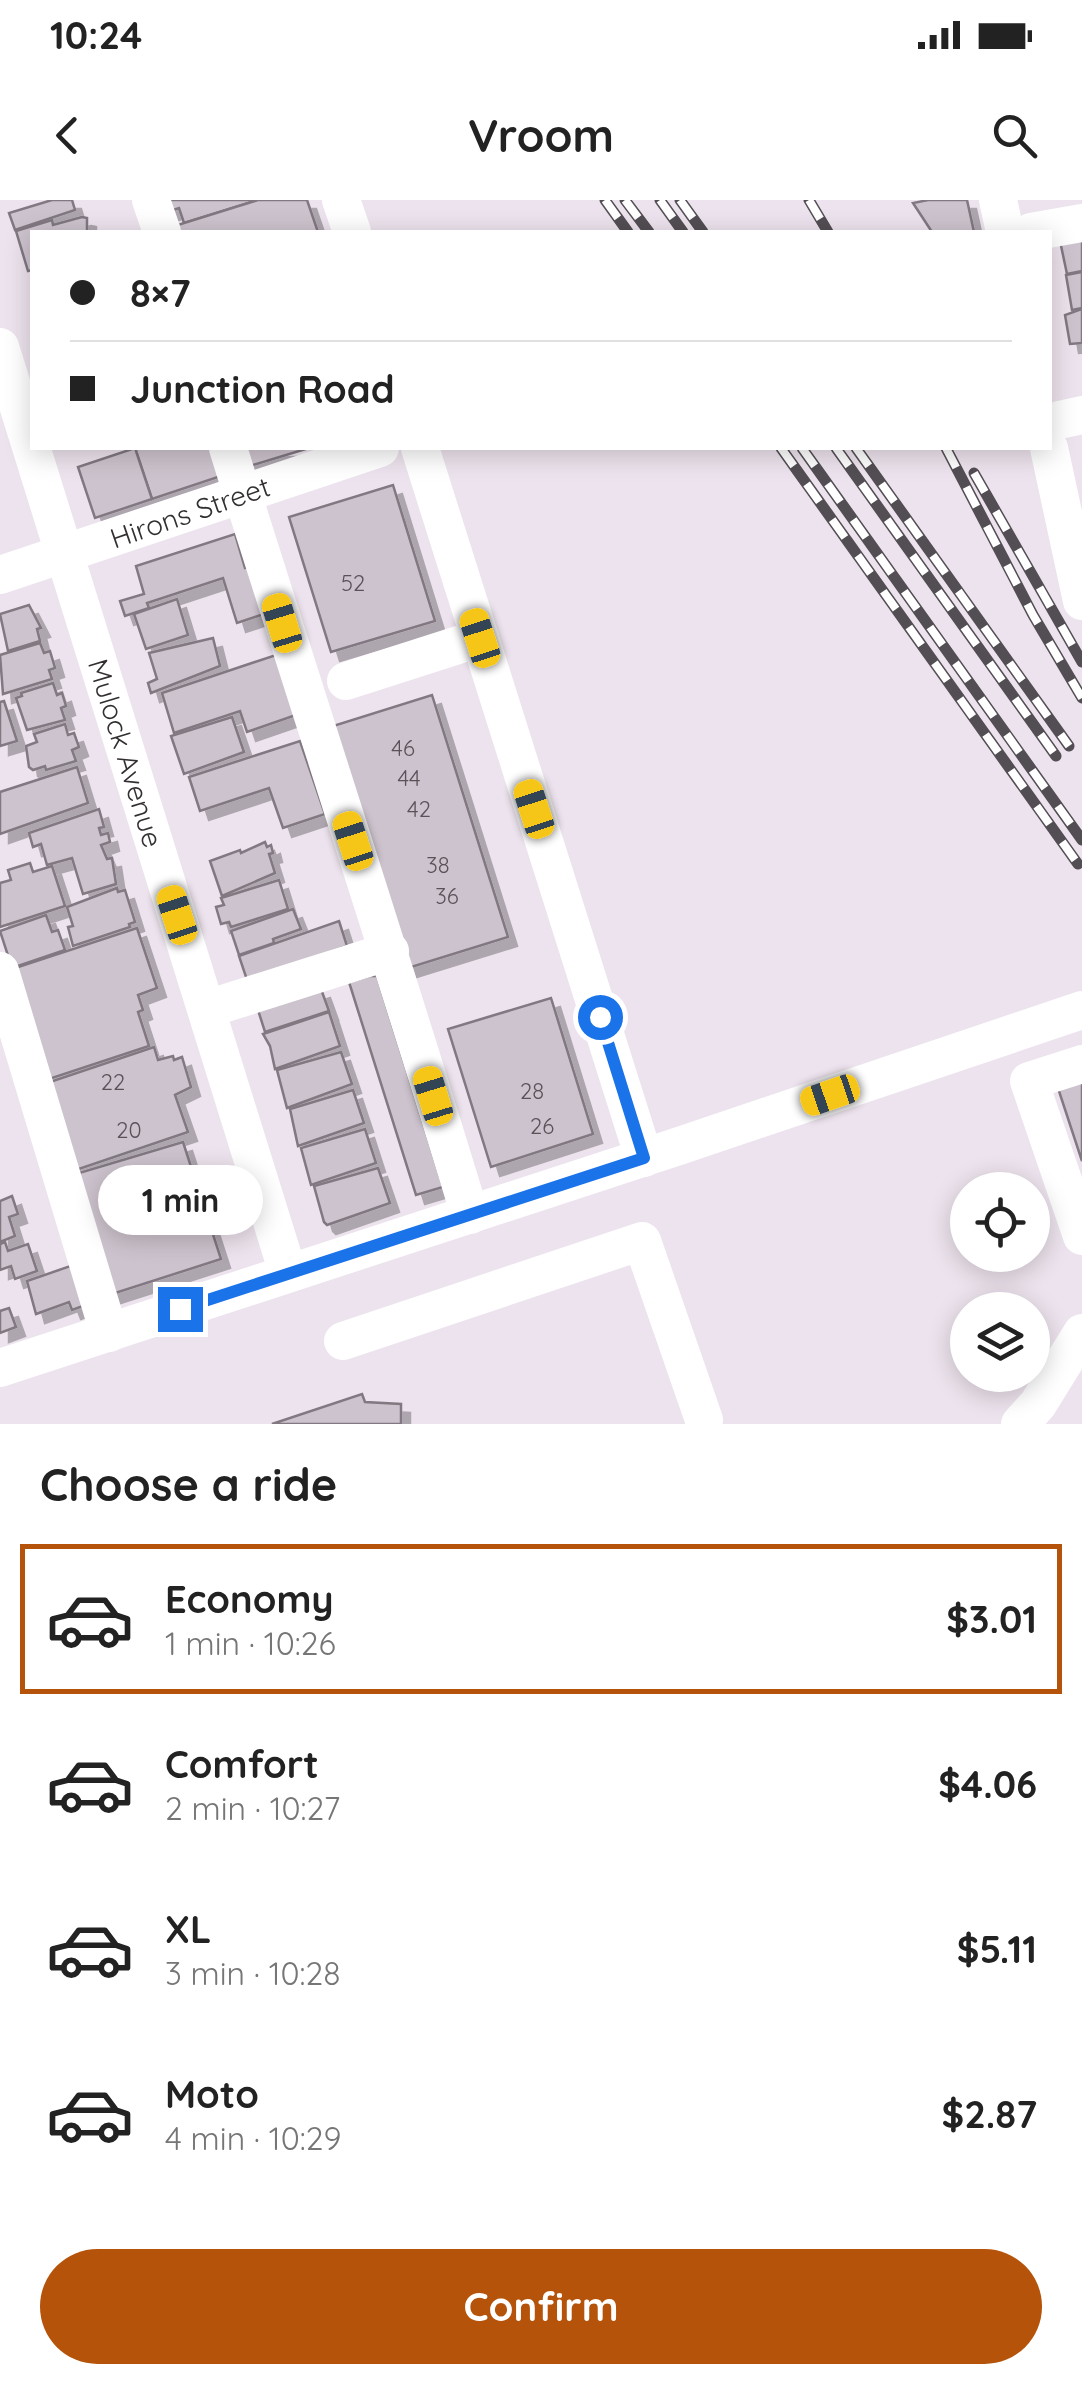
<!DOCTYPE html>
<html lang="en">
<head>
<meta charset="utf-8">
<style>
	:root { --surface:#fff; --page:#f6f6f6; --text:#222; --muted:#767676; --line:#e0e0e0; --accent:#b45309 }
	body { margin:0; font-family:Quicksand,sans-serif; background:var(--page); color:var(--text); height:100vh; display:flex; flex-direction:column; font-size:38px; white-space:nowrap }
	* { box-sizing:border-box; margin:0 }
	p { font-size:32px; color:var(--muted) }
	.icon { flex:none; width:55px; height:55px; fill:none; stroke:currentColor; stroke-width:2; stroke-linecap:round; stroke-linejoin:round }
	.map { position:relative; height:1224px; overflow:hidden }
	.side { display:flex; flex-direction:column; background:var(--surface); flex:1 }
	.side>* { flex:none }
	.hud { position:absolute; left:30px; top:30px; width:1022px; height:220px; border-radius:0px; box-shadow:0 5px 25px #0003; display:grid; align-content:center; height:220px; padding:0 40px; background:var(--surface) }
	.buttons { position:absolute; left:950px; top:972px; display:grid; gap:20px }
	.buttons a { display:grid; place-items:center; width:100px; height:100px; border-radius:50%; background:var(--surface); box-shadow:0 5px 25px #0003; font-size:50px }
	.end { position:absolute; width:45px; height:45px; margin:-22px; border:12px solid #1a73e8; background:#fff; box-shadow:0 0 0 5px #fff }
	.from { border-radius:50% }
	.bubble { position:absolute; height:70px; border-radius:35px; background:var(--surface); box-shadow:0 5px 25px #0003; font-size:32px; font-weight:700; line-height:70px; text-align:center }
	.car { position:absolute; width:30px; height:60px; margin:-30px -15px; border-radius:12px; box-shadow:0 0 8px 2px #0007; background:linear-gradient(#f5c518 24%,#345 0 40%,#f5c518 0 76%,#345 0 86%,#f5c518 0) }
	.hud b { display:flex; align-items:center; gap:35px; height:95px; font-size:38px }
	.hud b+b { border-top:2px solid var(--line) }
	.hud i { width:25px; height:25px; background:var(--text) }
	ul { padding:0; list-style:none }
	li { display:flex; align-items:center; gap:30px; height:150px; margin:0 20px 15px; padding:0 20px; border:5px solid transparent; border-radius:0px }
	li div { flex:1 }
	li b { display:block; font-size:38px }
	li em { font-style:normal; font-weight:700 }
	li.current { border-color:var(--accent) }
	li>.icon { width:90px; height:90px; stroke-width:1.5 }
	h2 { padding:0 40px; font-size:45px; line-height:120px }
	.primary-button { display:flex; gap:20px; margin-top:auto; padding:20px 40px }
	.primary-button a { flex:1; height:115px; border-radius:60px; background:var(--accent); color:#fff; font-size:40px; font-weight:700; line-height:115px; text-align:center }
	.status { display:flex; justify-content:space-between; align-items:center; height:70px; padding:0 50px; background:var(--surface); direction:ltr }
	.status svg { height:28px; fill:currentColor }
	header { display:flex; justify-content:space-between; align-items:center; height:130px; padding:0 40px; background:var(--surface); font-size:45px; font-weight:700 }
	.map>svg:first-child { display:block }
</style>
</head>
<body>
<div class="status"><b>10:24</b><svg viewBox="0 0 49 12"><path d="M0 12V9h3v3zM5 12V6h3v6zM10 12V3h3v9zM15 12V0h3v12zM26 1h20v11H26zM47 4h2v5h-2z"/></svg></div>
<header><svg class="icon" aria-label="back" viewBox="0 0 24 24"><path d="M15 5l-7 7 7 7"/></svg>Vroom<svg class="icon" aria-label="search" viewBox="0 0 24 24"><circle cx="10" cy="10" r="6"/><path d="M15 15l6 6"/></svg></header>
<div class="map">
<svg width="1082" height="1224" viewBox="0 0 1082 1224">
	<defs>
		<filter id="shadow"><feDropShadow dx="9" dy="9" stdDeviation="0" flood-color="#0004"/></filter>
	</defs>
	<rect width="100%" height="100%" fill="#ede3ee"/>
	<g fill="#cdc3ce" stroke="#817882" stroke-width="2.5" filter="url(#shadow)">
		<polygon points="52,0 72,0 75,10 15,30 9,13"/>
		<polygon points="160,0 258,0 184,23 179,8 164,13"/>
		<polygon points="258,0 307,0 318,32 169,32 168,28"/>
		<polygon points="928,0 967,0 974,32 932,32 913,3"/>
		<polygon points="82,17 87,18 87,32 32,32 32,70 28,71 16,31 52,20 53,25"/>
		<polygon points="1082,36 1082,71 1067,74 1060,41"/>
		<polygon points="1082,72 1082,108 1072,110 1066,75"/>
		<polygon points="1082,109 1082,143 1070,144 1065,115"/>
		<polygon points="135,248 221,248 230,273 152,299"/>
		<polygon points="135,248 152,299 95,318 78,267"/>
		<polygon points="236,248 309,248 243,268"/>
		<polygon points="393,285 435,421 331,452 289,317"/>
		<polygon points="235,334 245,368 258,364 273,411 237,423 223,378 147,403 149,408 125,416 120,401 144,394 136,366"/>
		<polygon points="177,399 188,435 146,449 134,414"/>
		<polygon points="29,405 41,428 37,429 40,441 8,451 0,414"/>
		<polygon points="213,438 220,466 151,493 148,483 157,479 149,453"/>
		<polygon points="40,443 44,453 50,451 55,468 49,470 52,479 3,494 0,455"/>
		<polygon points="276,455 296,515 247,532 240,511 174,533 162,493"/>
		<polygon points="53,483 57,495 62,493 66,506 61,508 65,520 27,530 16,498 22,496 21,493"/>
		<polygon points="432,495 508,737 408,768 333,526"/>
		<polygon points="4,501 17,541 0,546 0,502"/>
		<polygon points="232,517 244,552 184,574 171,536"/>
		<polygon points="65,524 68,535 74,533 79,547 72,550 76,561 46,570 45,566 33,570 29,567 26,546 37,542 34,534"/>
		<polygon points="300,541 325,614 283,628 269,588 200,611 189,577"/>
		<polygon points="77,567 88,603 0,634 0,592"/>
		<polygon points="99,609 104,627 99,628 101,635 108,633 110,642 101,645 107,659 112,658 116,684 83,694 72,658 47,665 41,644 33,647 29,633"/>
		<polygon points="265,642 267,647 271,645 273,653 269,654 275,673 222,696 210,661 240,650 241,653"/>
		<polygon points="30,663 33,672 52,666 65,706 0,727 0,683 11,680 8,670"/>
		<polygon points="279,680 288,709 231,727 229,722 221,724 216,707 224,705 221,698"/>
		<polygon points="117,688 118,692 125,690 135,722 129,724 130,727 73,746 68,727 73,726 67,707"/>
		<polygon points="293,709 301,729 273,739 274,743 239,755 231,731"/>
		<polygon points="46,715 52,732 58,730 65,750 12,768 0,731"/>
		<polygon points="339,721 347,746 247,780 239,756"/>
		<polygon points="137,728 157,788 138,795 143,810 138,812 149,846 40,882 9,770"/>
		<polygon points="370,776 377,776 443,987 416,995 349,782"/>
		<polygon points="321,789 329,811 265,832 258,810"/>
		<polygon points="551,798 593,934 491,967 448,829"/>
		<polygon points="329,812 340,846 275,869 270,846 263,834"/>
		<polygon points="154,847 158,860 173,856 174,860 182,857 191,887 175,895 188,932 67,973 38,886"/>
		<polygon points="341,852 352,884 287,908 277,870"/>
		<polygon points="1082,874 1082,961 1056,882"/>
		<polygon points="353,890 364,923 298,946 290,909"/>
		<polygon points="365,929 376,963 311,985 301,948"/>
		<polygon points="183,942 221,1059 109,1095 69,976"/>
		<polygon points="378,968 390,1003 327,1025 324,1022 314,986"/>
		<polygon points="12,996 18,1014 9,1017 15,1036 0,1042 0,1001"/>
		<polygon points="5,1042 8,1051 28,1044 37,1071 15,1079 11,1066 0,1070 0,1044"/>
		<polygon points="82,1062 94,1102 72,1110 69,1102 36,1114 27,1081"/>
		<polygon points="9,1108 16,1127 0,1133 0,1111"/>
		<polygon points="362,1194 365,1202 401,1204 401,1224 272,1224"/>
	</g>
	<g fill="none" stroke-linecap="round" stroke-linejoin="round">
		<g stroke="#fff" stroke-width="38">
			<polyline points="151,0 162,32"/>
			<polyline points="341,0 352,32"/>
			<polyline points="998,0 1005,32"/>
			<polyline points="1031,32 1082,23"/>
			<polyline points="0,147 288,1073"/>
			<polyline points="1050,222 1082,215"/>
			<path d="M228 248C308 504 392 758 470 1015"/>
			<polyline points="420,248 644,958"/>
			<polyline points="1049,248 1082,401"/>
			<polyline points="0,375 380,248"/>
			<polyline points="346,481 480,438"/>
			<polyline points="0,771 109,1133"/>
			<polyline points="207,809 390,751"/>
			<polyline points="1082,864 1029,881 1082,1036"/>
			<polyline points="343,1141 642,1041 704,1220"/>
			<polyline points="0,1168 679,946 1082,810"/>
			<polyline points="1020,1224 1038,1204 1082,1133"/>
		</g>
		<defs>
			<g id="rail">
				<polyline points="605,0 628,32"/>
				<polyline points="625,0 649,32"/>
				<polyline points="660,0 683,32"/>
				<polyline points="680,0 703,32"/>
				<polyline points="809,0 828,32"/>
				<polyline points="781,248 1078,664"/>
				<polyline points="802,248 1082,640"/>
				<polyline points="836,248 1056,556"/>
				<polyline points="856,248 1069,546"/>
				<polyline points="946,248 1033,415 1082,498"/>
				<polyline points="974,273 1082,462"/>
			</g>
		</defs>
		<use href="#rail" stroke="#534e53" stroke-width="11"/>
		<use href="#rail" stroke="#fff" stroke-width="8" stroke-dasharray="22" stroke-linecap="butt"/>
	</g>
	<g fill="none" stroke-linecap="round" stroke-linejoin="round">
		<polyline stroke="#1a73e8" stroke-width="12" points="180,1109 644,958 600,817"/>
	</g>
	<g text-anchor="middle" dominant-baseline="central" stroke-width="8" stroke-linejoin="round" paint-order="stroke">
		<g font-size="22" fill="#595359">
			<text x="353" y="383">52</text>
			<text x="403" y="548">46</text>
			<text x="409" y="578">44</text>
			<text x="419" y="609">42</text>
			<text x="438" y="665">38</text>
			<text x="447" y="696">36</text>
			<text x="113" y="882">22</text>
			<text x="532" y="891">28</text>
			<text x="542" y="926">26</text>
			<text x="129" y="930">20</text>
		</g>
		<g font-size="28" fill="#322e32" stroke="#fff">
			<text transform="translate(190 312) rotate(-19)">Hirons Street</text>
			<text transform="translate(126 553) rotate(73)">Mulock Avenue</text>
		</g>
	</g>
</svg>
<div class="buttons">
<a><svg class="icon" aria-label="locate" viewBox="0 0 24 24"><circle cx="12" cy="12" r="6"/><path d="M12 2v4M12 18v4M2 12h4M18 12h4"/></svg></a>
<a><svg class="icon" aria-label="layers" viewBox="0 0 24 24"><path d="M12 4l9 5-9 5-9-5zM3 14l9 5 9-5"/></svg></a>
</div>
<i class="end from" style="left:600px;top:817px"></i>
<i class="end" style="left:180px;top:1109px"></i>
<div class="bubble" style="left:98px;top:965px;width:165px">1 min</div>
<i class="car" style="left:282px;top:423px;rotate:343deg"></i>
<i class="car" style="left:480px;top:438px;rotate:342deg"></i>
<i class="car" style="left:534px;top:609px;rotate:342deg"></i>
<i class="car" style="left:353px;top:641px;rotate:342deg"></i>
<i class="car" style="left:177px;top:715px;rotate:342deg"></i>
<i class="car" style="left:830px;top:895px;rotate:251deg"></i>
<i class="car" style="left:433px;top:896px;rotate:343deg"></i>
<div class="hud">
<b><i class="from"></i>8×7</b>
<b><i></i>Junction Road</b>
</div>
</div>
<section class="side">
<h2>Choose a ride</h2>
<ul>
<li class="current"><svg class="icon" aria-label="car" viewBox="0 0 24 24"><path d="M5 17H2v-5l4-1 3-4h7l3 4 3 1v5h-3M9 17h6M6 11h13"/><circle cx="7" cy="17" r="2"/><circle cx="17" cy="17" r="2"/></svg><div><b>Economy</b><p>1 min · 10:26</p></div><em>$3.01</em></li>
<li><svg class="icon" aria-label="car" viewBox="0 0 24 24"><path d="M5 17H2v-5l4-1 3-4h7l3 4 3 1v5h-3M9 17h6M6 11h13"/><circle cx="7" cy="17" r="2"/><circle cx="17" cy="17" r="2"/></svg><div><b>Comfort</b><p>2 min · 10:27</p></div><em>$4.06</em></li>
<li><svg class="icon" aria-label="car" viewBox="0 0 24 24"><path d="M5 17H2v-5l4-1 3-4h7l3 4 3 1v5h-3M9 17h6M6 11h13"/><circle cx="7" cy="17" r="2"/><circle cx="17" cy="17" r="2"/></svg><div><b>XL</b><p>3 min · 10:28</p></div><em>$5.11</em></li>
<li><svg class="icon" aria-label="car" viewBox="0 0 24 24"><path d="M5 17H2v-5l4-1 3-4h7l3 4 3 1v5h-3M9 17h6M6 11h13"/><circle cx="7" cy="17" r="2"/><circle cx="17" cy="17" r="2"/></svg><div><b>Moto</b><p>4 min · 10:29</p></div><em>$2.87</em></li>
</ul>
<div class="primary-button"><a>Confirm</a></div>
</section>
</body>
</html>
